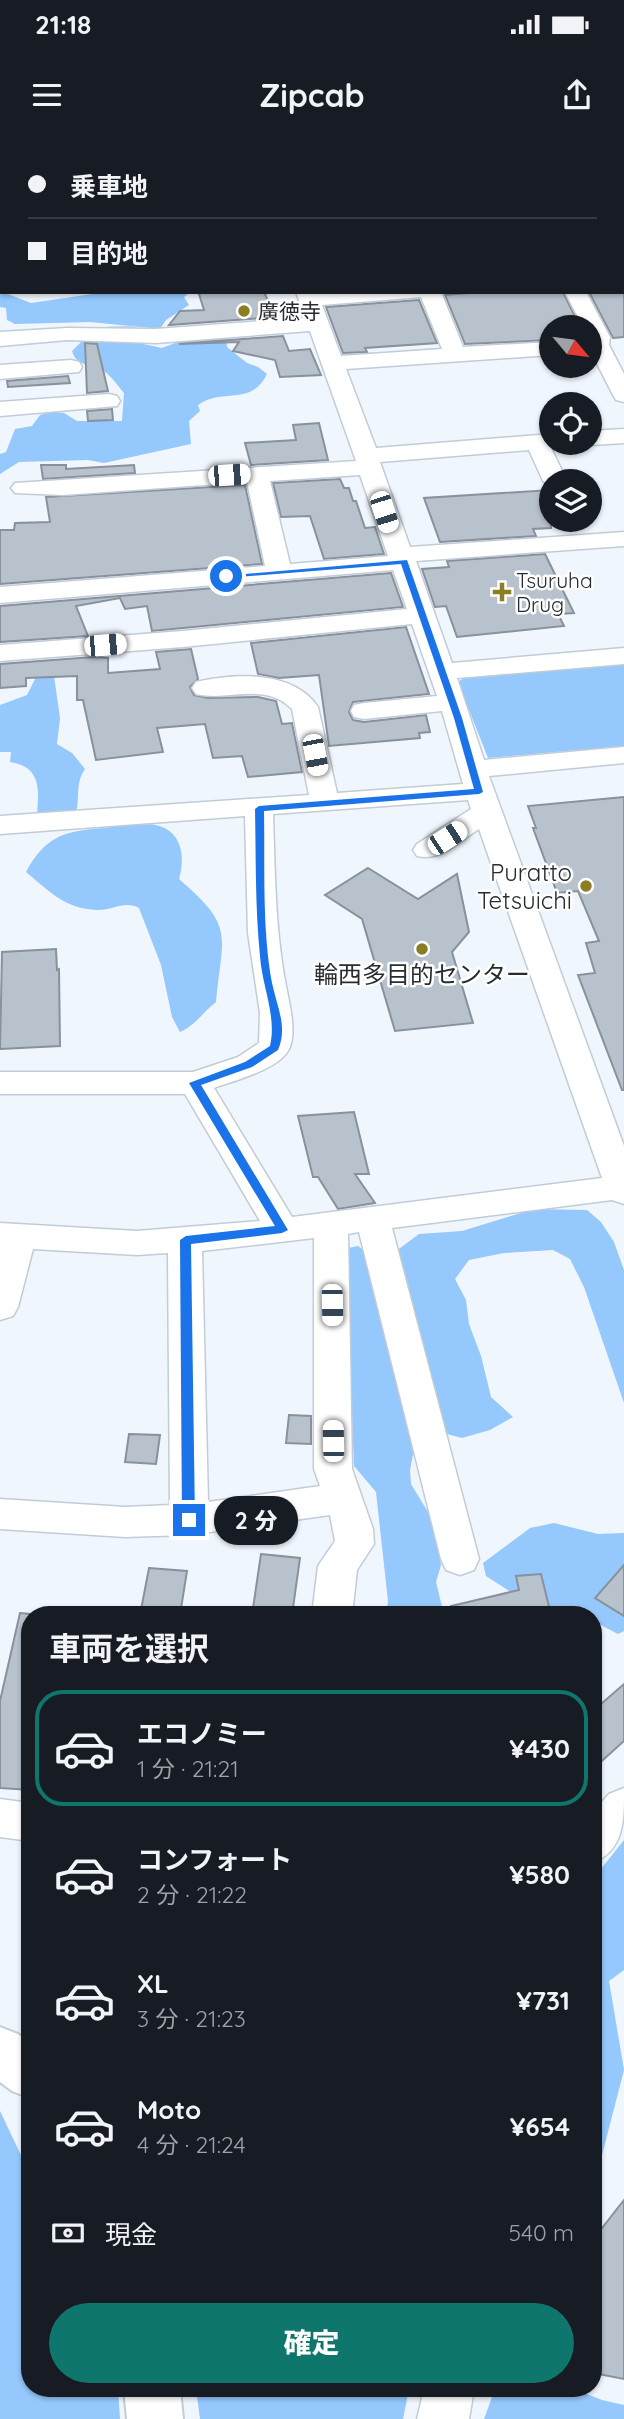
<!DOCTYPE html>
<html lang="ja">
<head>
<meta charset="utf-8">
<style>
	:root { --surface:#171b24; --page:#20242c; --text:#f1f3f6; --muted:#9ea1a6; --line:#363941; --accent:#0f766e }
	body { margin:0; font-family:Quicksand,"Noto Sans JP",sans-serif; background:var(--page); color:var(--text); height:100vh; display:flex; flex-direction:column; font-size:26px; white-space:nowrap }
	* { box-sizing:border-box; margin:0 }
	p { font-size:23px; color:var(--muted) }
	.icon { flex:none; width:38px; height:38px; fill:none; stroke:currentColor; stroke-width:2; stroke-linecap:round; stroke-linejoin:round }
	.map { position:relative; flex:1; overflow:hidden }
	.sheet { position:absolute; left:21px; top:1466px; width:581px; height:791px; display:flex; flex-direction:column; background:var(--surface); border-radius:28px; box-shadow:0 2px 5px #0004 }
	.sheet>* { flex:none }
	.hud { position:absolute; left:0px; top:0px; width:625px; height:154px; box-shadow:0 2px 5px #0004; display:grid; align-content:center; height:154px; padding:0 28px; background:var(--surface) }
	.needle { width:46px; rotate:119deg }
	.tools { position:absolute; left:539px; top:175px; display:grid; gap:14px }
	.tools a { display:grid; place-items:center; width:63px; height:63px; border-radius:50%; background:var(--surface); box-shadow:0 2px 5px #0004; font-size:35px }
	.end { position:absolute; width:32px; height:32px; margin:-16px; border:9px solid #1a73e8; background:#fff; box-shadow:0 0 0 4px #fff }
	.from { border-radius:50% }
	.bubble { position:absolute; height:49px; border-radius:24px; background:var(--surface); box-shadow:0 2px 5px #0004; font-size:23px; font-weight:800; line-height:49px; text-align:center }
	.car { position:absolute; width:21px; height:42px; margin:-21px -10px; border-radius:9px; box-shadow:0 0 5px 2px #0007; background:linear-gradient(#fff 24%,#345 0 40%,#fff 0 76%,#345 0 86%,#fff 0) }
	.hud b { display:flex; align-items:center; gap:24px; height:66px; font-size:26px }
	.hud b+b { border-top:2px solid var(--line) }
	.hud i { width:18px; height:18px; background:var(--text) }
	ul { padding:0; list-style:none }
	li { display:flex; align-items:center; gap:21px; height:116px; margin:0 14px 10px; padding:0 14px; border:4px solid transparent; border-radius:28px }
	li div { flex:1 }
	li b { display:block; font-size:26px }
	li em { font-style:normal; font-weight:800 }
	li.current { border-color:var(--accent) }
	li>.icon { width:63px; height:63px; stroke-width:1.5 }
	h2 { padding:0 28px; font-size:32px; line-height:84px }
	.pay { display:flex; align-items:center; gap:18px; height:77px; padding:0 28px; font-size:26px }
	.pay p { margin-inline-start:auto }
	.cta { display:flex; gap:14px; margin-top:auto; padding:14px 28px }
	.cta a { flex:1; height:80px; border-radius:42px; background:var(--accent); color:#fff; font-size:28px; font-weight:800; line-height:80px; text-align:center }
	.status { display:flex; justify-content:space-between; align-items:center; height:49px; padding:0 35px; background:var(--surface); direction:ltr }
	.status svg { height:19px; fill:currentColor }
	header { display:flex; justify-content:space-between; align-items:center; height:91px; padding:0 28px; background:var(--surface); font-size:32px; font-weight:800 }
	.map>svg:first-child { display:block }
</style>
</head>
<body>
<div class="status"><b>21:18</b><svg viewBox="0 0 49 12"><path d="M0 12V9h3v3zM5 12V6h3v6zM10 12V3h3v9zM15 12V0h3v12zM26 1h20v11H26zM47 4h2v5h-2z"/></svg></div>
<header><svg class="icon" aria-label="menu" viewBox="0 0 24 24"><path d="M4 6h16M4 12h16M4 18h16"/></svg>Zipcab<svg class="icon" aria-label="share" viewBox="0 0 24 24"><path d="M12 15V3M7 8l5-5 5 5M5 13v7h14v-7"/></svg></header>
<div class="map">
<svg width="624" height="2279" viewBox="0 0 624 2279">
	<rect width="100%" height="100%" fill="#f0f6fd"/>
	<g fill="#95c8fc">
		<polygon points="0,0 266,0 270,2 2,2 2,15"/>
		<polygon points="0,151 31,163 106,152 191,152 184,157 189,165 166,180 160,189 90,182 15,184 7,180 6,168 0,167"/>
		<path d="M191 197 226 198 227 207 247 223 258 227 267 234C251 267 222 247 198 265L200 271 189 281 191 304 104 323 88 320 19 322 0 334V314L6 312 15 289 32 286 40 275 52 272 64 273 77 281H122L124 253C118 246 112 237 104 231 92 221 78 230 72 211L81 202 120 199 162 208Z"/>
		<polygon points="624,523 624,606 488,618 458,542 464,538"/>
		<path d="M54 536 60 578 57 604 72 613 85 629C75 643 80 657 76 674H37C39 648 41 627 10 622L11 612H0V565L27 555 36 537Z"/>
		<path d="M125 685C135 685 149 683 159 686 183 693 185 719 179 739 236 788 222 794 216 862 202 873 196 885 180 892L172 877 161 825 139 768C124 760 112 771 97 770 65 769 49 751 26 732 52 684 78 693 125 685Z"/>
		<polygon points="534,1069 587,1070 601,1082 614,1102 624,1130 624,1263 584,1147 570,1119 553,1110 504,1113 469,1120 455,1139 466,1160 469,1184 481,1216 491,1257 513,1277 490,1290 462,1298 447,1294 414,1309 410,1330 411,1344 428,1372 438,1405 441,1425 436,1442 444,1475 386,1475 388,1461 376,1352 354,1326 346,1127 348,1108 358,1106 370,1115 368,1132 419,1094 462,1091"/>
		<path d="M554 1383 598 1394 624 1393V1491L618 1494 593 1481V1475C541 1475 528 1463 486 1436L483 1423 530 1388Z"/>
		<polygon points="624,1700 624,1830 609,1841 624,1930 593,2050 593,1739"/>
		<polygon points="0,1971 30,2034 30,2249 118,2249 120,2279 0,2279"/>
		<polygon points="196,2249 409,2249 403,2279 200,2279"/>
		<polygon points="495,2249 574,2249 602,2260 624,2265 624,2279 484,2279"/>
	</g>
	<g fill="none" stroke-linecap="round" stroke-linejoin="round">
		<polyline stroke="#bdd7f3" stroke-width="5" points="108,189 134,188"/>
	</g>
	<g fill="#b8c2cd" stroke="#88919c" stroke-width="2">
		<polygon points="203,152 264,152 276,177 169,185 180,171 204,170 199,154"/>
		<polygon points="479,152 563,152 580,187 551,187 551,200 465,204 445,155"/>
		<polygon points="589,152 624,152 624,197 613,198"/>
		<polygon points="419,160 437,203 365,208 367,212 343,213 326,167"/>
		<polygon points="283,196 289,211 310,209 321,235 280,237 275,220 233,211 239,202 179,204"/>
		<polygon points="85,203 97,204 108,251 87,253"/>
		<polygon points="68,236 70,243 8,247 7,241"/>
		<polygon points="112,269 113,280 88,281 87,271"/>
		<polygon points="319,283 328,320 251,325 245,303 296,300 293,285"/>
		<polygon points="41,325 66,325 66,329 134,325 135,333 43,339"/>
		<polygon points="340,339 344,348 349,348 353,361 356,361 365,388 375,387 384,414 324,419 310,376 281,377 273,343"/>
		<polygon points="245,345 262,424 0,444 0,390 14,390 15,383 50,382 46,357"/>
		<polygon points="551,350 551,388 533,389 536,396 440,402 424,358"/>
		<polygon points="545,414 574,473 558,474 564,486 457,497 446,466 435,467 422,429 449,427 447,421"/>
		<polygon points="391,433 403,467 152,491 147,466 125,469 120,458 76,466 88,496 0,502 0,466"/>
		<polygon points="406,487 429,554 353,562 349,572 353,580 364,582 426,575 430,592 419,593 420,598 329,606 319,535 279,538 258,534 251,503"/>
		<polygon points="191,509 198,539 190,547 194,555 208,558 258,557 276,561 282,584 292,583 302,632 248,637 242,616 213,618 205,584 157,588 163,612 96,620 83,560 77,560 77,536 26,538 26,546 0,548 0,524 93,517 108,518 108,533 160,529 156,512"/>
		<polygon points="624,657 624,950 622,950 578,835 595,833 586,803 599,801 578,751 557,753 533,688 536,688 528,666"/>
		<polygon points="368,728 418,759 457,734 469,792 452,812 473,883 395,891 362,779 325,755"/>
		<polygon points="56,809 57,830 59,829 60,906 0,909 2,812"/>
		<polygon points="354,972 369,1034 355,1034 375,1063 338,1069 318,1037 313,1037 298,976"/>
		<polygon points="289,1275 311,1276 311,1304 286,1303"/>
		<polygon points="129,1294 160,1295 156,1324 125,1322"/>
		<polygon points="261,1414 300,1418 292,1475 252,1475"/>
		<polygon points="624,1425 624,1476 595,1458"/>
		<polygon points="149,1428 187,1431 180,1475 140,1475"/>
		<polygon points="541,1434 551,1475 452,1475 451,1466 519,1450 516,1436"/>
		<polygon points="20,1473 30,1474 30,1650 0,1648 0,1561"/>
		<polygon points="624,1544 624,1601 593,1629 593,1571"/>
		<polygon points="624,2060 624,2239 593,2233 593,2129 599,2092"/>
	</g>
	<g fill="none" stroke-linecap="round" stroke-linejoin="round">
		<defs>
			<g id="minor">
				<rect x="360" y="0" width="18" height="2"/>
				<polygon points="428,0 458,0 459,2 429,2"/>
				<polygon points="510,0 541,0 509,2"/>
				<polygon points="601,0 621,0 622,2 602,2"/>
				<rect x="623" y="30" width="1" height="12"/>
				<rect x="623" y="67" width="1" height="12"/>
				<rect x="623" y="132" width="1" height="12"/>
				<polygon points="0,141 2,152 6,152 0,153"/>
				<path d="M296 152H441L463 207 551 202V215L346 229 376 308 551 294V303H561L551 308 567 341H551V347L543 341 529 310 380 322 410 407 624 392V406L416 421 452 523 624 508V524L457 538 484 620 624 607V623L489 636 624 1006V1064L612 1060 392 1088 479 1419 474 1430 460 1435 446 1430 441 1419 359 1092 348 1094 352 1329 373 1389 374 1404 357 1430 352 1475H312L318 1426 335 1401 330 1375 189 1395 125 1397 0 1389V1359L125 1367 170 1365 168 1113 137 1115 33 1109 18 1167 13 1176 0 1180V1083L137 1091 260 1081 185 954H0V932H193L238 917 259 903 260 873 248 793 245 676 0 694V676L309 655 292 569C265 541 228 562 196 554L192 548 196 542C235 533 293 530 318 567L337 653 463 644 442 571 364 579 354 577 351 571 354 565 364 563 437 556 412 484 183 507 0 521V505L183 491 407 469 393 430 0 463V447L265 426 247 342 63 355 15 353 11 348 15 343 356 321 310 191 156 203 67 200 0 206V192L67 188 156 189 305 178ZM421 157 442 209 341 216 322 165ZM360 335 388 416 290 424 270 341ZM468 660 471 669 417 704 413 710 417 716C440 722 460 701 479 689L602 1038 292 1077 214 948C233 941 280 929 289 909 296 894 291 872 288 856 275 796 275 735 273 674ZM314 1098V1329L320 1346 208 1362 202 1111Z"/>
				<polygon points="565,152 586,152 610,197 609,205 624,234 624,262 616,260 613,255 590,210 590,187 583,187"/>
				<polygon points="71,220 79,222 82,227 79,232 0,239 0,225"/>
				<polygon points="109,254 117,256 120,261 117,266 0,276 0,262"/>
				<polygon points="624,289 624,303 590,305 582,303 590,303 590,291"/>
				<path d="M624 1648C624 1683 624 1709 593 1723V1672L609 1654Z"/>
				<polygon points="0,1659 30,1663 30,1701 0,1697"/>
				<polygon points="424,2249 474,2249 469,2279 417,2279"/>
			</g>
			<g id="major">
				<polygon points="0,1887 18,1894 30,1903 30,1958 12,1951 0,1942"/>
				<polygon points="124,2249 180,2249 183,2279 127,2279"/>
			</g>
		</defs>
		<use href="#minor" stroke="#c1ccd7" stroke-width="3"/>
		<use href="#major" stroke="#c1ccd7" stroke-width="4"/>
		<use href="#minor" fill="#fff" fill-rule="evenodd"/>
		<use href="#major" fill="#fff" fill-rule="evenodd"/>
	</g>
	<path fill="#1a73e8" d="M407 420 462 578 483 652 479 654 264 671C265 728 262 788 272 843 277 867 288 887 278 910L252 927 201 945 288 1090 282 1093 191 1104 195 1380 189 1385 182 1380 180 1100 186 1096 275 1086 189 943 245 922 270 906C277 877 262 846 260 816 255 767 256 718 255 669L259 666 474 649 454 578 401 424 226 438 222 436Z"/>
	<g fill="#8b7d23" stroke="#fff" stroke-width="2.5">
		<circle cx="244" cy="171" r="7"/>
		<path d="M498.5 441.5h7v7h7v7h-7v7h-7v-7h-7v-7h7z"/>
		<circle cx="586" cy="746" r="7"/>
		<circle cx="422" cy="809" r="7"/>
	</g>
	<g text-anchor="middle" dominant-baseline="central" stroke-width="5" stroke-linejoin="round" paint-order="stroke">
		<g font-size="21" fill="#282c30" stroke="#fff" text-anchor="start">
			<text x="258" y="171">廣徳寺</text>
			<text x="516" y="440">Tsuruha<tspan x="516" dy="24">Drug</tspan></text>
		</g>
		<g font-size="24" fill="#282c30" stroke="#fff" text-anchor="end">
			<text x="572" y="732">Puratto<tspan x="572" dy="28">Tetsuichi</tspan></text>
			<text x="422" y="834" text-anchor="middle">輪西多目的センター</text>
		</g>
	</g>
</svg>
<div class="tools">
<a><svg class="needle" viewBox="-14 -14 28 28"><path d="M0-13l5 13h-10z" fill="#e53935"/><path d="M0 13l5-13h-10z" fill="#9ea1a6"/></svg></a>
<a><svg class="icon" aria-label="locate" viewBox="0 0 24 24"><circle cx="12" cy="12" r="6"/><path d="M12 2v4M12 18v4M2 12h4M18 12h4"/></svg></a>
<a><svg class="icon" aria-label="layers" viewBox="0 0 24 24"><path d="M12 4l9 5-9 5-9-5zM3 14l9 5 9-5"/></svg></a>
</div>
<i class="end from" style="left:226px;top:436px"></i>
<i class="end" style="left:189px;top:1380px"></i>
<div class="bubble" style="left:214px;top:1356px;width:84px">2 分</div>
<i class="car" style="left:229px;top:335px;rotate:86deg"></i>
<i class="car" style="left:384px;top:372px;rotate:162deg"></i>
<i class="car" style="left:105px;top:505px;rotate:85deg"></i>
<i class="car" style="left:315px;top:615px;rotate:169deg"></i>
<i class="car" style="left:447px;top:698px;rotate:57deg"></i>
<i class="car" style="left:332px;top:1165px;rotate:179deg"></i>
<i class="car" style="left:333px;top:1301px;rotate:359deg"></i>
<div class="hud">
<b><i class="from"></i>乗車地</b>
<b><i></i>目的地</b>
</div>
<section class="sheet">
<h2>車両を選択</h2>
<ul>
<li class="current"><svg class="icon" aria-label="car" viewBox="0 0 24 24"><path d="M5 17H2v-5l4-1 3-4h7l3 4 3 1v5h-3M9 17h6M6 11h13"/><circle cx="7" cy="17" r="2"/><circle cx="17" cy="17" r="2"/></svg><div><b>エコノミー</b><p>1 分 · 21:21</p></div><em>¥430</em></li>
<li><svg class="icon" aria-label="car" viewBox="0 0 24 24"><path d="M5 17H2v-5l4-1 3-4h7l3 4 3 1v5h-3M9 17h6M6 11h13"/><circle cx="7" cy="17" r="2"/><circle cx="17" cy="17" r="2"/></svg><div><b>コンフォート</b><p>2 分 · 21:22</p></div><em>¥580</em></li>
<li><svg class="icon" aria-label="car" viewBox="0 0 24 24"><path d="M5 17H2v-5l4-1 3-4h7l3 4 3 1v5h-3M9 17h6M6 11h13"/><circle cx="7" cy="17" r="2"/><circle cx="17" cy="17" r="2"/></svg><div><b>XL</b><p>3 分 · 21:23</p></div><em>¥731</em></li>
<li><svg class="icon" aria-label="car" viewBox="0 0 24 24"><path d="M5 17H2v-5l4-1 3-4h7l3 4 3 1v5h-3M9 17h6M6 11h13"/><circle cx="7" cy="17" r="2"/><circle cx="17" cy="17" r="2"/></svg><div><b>Moto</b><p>4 分 · 21:24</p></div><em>¥654</em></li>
</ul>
<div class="pay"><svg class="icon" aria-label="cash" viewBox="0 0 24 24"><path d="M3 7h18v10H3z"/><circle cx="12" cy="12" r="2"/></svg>現金<p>540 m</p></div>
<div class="cta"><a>確定</a></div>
</section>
</div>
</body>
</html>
